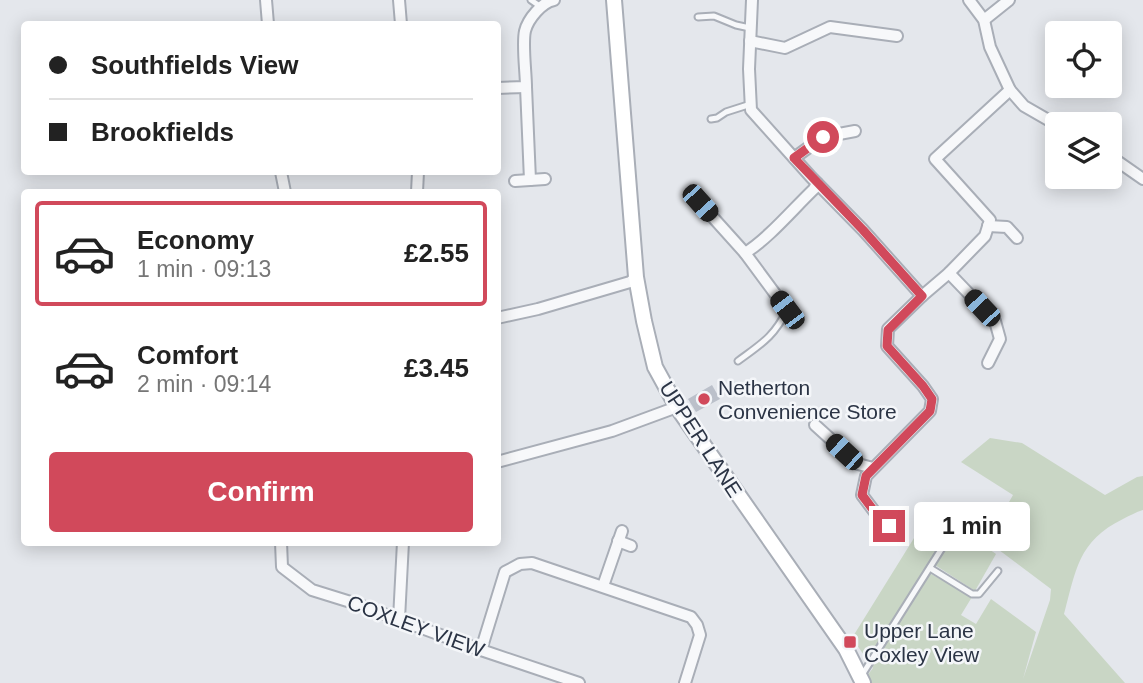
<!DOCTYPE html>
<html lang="en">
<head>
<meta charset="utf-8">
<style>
	:root { --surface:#fff; --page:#f2f2f2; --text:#222; --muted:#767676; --line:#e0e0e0; --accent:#d1495b }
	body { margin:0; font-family:Helvetica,sans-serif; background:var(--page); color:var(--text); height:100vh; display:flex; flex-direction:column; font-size:26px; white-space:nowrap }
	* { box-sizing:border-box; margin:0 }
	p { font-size:23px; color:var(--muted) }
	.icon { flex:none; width:38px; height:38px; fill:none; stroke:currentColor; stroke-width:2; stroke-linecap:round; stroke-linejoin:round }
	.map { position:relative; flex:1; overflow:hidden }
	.side { position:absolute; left:21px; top:189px; width:480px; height:357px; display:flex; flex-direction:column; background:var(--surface); border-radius:7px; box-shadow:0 4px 18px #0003 }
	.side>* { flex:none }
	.hud { position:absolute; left:21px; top:21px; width:480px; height:154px; border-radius:7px; box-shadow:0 4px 18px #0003; display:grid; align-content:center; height:154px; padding:0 28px; background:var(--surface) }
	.controls { position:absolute; left:1045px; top:21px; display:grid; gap:14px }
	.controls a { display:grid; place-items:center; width:77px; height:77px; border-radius:7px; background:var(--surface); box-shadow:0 4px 18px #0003; font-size:35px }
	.end { position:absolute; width:32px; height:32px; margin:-16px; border:9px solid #d1495b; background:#fff; box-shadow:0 0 0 4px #fff }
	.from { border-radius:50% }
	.bubble { position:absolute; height:49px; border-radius:7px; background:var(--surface); box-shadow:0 4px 18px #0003; font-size:23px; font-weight:700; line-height:49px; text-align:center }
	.car { position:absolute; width:21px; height:42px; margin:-21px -10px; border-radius:9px; box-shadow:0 0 5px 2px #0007; background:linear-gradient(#222 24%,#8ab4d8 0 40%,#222 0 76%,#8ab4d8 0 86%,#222 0) }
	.hud b { display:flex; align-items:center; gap:24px; height:66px; font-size:26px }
	.hud b+b { border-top:2px solid var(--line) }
	.hud i { width:18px; height:18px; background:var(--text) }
	ul { padding:12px 0 0; list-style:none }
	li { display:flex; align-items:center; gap:21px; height:105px; margin:0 14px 10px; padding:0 14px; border:4px solid transparent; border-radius:7px }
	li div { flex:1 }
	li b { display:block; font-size:26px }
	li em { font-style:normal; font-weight:700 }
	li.selected { border-color:var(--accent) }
	li>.icon { width:63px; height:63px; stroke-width:1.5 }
	.button { display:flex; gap:14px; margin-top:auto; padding:14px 28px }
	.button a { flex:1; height:80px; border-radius:7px; background:var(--accent); color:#fff; font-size:28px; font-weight:700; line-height:80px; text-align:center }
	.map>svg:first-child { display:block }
</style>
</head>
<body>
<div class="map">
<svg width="1143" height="683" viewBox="0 0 1143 683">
	<rect width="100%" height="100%" fill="#e4e7ec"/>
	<g fill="#c9d6c5">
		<path d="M990 438 1022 443 1105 495 1137 477 1143 476V510C1136 512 1129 516 1123 519 1078 541 1076 570 1064 614L1125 683H869L866 677 873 668 852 638 932 509 953 523 924 570 972 597 961 615 976 624 991 599 1036 632 1023 679 1050 600 1051 589 987 541 1013 495 961 462Z"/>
		<polygon points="958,527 996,554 975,591 935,565"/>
	</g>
	<polygon fill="#bbc0ca" points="712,385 720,399 696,412 688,399"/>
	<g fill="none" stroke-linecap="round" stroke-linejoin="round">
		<defs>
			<g id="service">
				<polyline points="531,0 541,7"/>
				<polyline points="698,17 714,16 736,25 750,28"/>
				<polyline points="711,119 717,118 726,112 751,104"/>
				<path d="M738 361C761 344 774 337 787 310"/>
				<polyline points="930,568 972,594 979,594 998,571"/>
				<polyline points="862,675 966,510"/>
			</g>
			<g id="minor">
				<polyline points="266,0 268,24"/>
				<polyline points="399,0 401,24"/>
				<polyline points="752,0 749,69 751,110 811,177 863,230 922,296"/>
				<polyline points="969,0 984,20 990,47 1010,90 1024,106 1057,125"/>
				<polyline points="984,20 1009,0"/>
				<polyline points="750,41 785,48 830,27 897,36"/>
				<polyline points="526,87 530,180"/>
				<path d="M497 88 526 87C526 73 522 44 525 31 528 19 542 2 554 0"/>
				<polyline points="1110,156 1143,179"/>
				<polyline points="794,158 823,137 855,131"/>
				<polyline points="281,172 285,192"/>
				<polyline points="515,181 545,179"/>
				<polyline points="417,192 418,172"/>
				<path d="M700 203 745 253C769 238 793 209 814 189L817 183"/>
				<polyline points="988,226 1007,227 1017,238"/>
				<polyline points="745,253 787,310"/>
				<polyline points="949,273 995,321 1000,339 988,363"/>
				<polyline points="497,318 538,309 630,282 636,277"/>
				<polyline points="815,425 858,464 873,468"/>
				<polyline points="497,462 612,431 677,407"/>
				<polyline points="889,526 874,511 862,495 866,476 930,411 932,399 923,386 887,346 888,329 922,296 949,273 985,236 990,220 935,159 1010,90"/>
				<polyline points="618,541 631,546"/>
				<polyline points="281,542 282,567 312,590 357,604 481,650 579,683"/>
				<polyline points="603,586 622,531"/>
				<polyline points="399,619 403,542"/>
				<polyline points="481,650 505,572 520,564 532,563 691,617 697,625 700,635 685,683"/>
			</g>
			<polyline id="secondary" points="614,0 636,277 644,321 655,367 677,407 846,649 863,683"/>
		</defs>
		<use href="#service" stroke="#a9aeb7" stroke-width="9"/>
		<use href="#minor" stroke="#a9aeb7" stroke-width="14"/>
		<use href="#secondary" stroke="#a9aeb7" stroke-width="18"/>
		<use href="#service" stroke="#f7f8fa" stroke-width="5"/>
		<use href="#minor" stroke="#f7f8fa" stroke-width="10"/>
		<use href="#secondary" stroke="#fff" stroke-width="14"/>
	</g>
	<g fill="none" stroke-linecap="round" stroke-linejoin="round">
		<polyline stroke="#d1495b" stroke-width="9" points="823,137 794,158 863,230 922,296 888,330 887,346 923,386 932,399 930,411 866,476 862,495 874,511 889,526"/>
	</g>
	<g fill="#d1495b" stroke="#f4f6f9" stroke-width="2.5">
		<circle cx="704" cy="399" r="7"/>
		<rect x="843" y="635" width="14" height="14" rx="3.5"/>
	</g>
	<g text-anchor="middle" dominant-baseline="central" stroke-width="5" stroke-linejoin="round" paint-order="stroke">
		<g font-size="21" fill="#2b3445" stroke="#f4f6f9" text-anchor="start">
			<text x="718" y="387">Netherton<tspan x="718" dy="24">Convenience Store</tspan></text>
			<text x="864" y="630">Upper Lane<tspan x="864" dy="24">Coxley View</tspan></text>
		</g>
		<g font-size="21" fill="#2b3445" stroke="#f4f6f9">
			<text transform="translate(701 439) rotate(57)">UPPER LANE</text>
			<text transform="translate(416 626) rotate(20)">COXLEY VIEW</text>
		</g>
	</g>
</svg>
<div class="controls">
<a><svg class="icon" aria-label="locate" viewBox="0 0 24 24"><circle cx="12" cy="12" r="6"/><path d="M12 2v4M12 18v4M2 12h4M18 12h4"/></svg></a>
<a><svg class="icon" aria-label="layers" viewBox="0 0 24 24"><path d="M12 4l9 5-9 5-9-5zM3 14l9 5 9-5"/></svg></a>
</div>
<i class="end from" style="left:823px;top:137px"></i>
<i class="end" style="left:889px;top:526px"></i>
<div class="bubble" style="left:914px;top:502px;width:116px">1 min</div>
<i class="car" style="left:700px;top:203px;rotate:138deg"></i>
<i class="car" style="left:982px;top:308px;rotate:317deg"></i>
<i class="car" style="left:787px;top:310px;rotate:323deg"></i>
<i class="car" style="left:844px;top:452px;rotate:313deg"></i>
<div class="hud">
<b><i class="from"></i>Southfields View</b>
<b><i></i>Brookfields</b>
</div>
<section class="side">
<ul>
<li class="selected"><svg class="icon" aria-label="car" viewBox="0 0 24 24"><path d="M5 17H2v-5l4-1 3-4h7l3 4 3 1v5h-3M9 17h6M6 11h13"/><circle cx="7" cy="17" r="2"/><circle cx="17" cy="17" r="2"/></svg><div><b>Economy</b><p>1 min · 09:13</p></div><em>£2.55</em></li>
<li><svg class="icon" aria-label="car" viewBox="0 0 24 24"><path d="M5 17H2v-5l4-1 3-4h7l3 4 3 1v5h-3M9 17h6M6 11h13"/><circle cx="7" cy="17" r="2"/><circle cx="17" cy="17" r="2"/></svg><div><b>Comfort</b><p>2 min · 09:14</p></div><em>£3.45</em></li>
</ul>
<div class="button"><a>Confirm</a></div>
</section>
</div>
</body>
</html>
